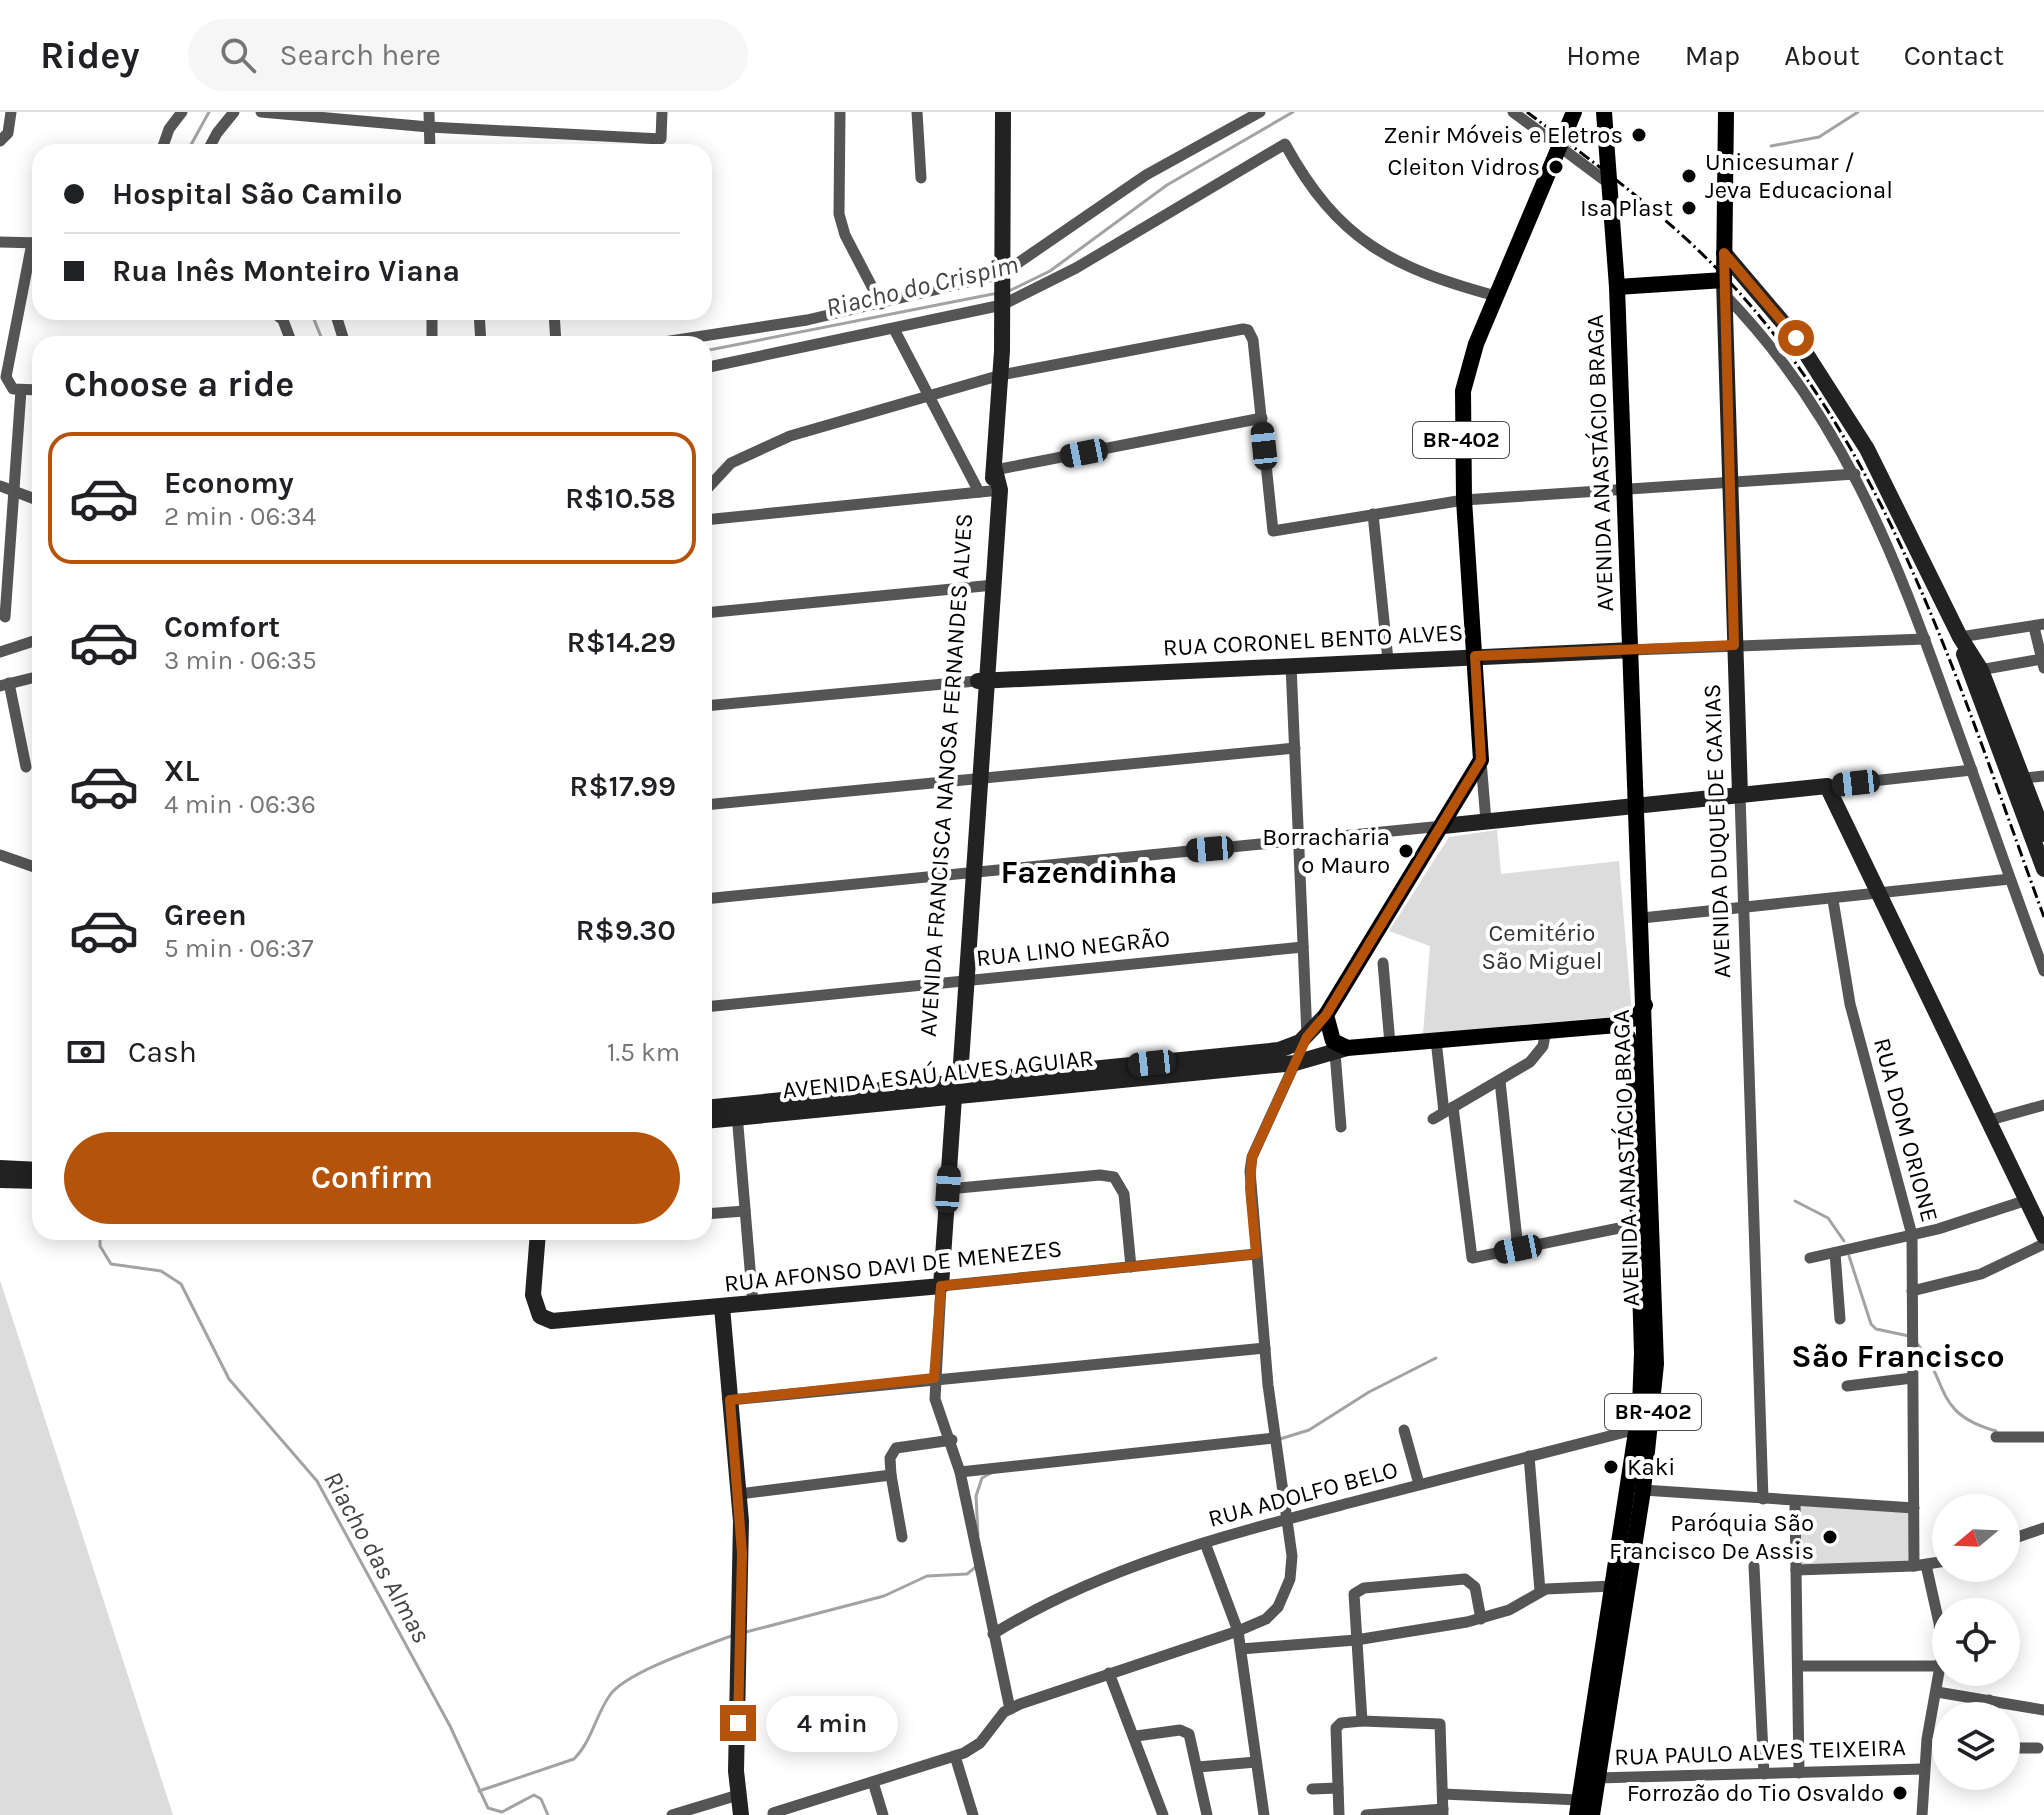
<!DOCTYPE html>
<html lang="en">
<head>
<meta charset="utf-8">
<style>
	:root { --surface:#fff; --page:#f6f6f6; --text:#202124; --muted:#757577; --line:#e0e0e0; --accent:#b45309 }
	body { margin:0; font-family:Karla,sans-serif; background:var(--page); color:var(--text); height:100vh; display:flex; flex-direction:column; font-size:30px; white-space:nowrap }
	* { box-sizing:border-box; margin:0 }
	p { font-size:26px; color:var(--muted) }
	.icon { flex:none; width:44px; height:44px; fill:none; stroke:currentColor; stroke-width:2; stroke-linecap:round; stroke-linejoin:round }
	.map { position:relative; flex:1; overflow:hidden }
	.drawer { position:absolute; left:32px; top:224px; width:680px; height:904px; display:flex; flex-direction:column; background:var(--surface); border-radius:24px; box-shadow:0 4px 20px #0003 }
	.drawer>* { flex:none }
	.guide { position:absolute; left:32px; top:32px; width:680px; height:176px; border-radius:24px; box-shadow:0 4px 20px #0003; display:grid; align-content:center; height:176px; padding:0 32px; background:var(--surface) }
	.needle { width:52px; rotate:251deg }
	.controls { position:absolute; left:1932px; top:1382px; display:grid; gap:16px }
	.controls a { display:grid; place-items:center; width:88px; height:88px; border-radius:50%; background:var(--surface); box-shadow:0 4px 20px #0003; font-size:40px }
	.end { position:absolute; width:36px; height:36px; margin:-18px; border:10px solid #b45309; background:#fff; box-shadow:0 0 0 4px #fff }
	.from { border-radius:50% }
	.bubble { position:absolute; height:56px; border-radius:28px; background:var(--surface); box-shadow:0 4px 20px #0003; font-size:26px; font-weight:600; line-height:56px; text-align:center }
	.car { position:absolute; width:24px; height:48px; margin:-24px -12px; border-radius:10px; box-shadow:0 0 6px 2px #0007; background:linear-gradient(#222 24%,#8ab4d8 0 40%,#222 0 76%,#8ab4d8 0 86%,#222 0) }
	.guide b { display:flex; align-items:center; gap:28px; height:76px; font-size:30px }
	.guide b+b { border-top:2px solid var(--line) }
	.guide i { width:20px; height:20px; background:var(--text) }
	ul { padding:0; list-style:none }
	li { display:flex; align-items:center; gap:24px; height:132px; margin:0 16px 12px; padding:0 16px; border:4px solid transparent; border-radius:24px }
	li div { flex:1 }
	li b { display:block; font-size:30px }
	li em { font-style:normal; font-weight:600 }
	li.active { border-color:var(--accent) }
	li>.icon { width:72px; height:72px; stroke-width:1.5 }
	h2 { padding:0 32px; font-size:36px; line-height:96px }
	.pay { display:flex; align-items:center; gap:20px; height:88px; padding:0 32px; font-size:30px }
	.pay p { margin-inline-start:auto }
	.primary-button { display:flex; gap:16px; margin-top:auto; padding:16px 32px }
	.primary-button a { flex:1; height:92px; border-radius:48px; background:var(--accent); color:#fff; font-size:32px; font-weight:600; line-height:92px; text-align:center }
	header { display:flex; align-items:center; gap:48px; box-sizing:border-box; height:112px; padding:0 40px; background:var(--surface); border-bottom:2px solid var(--line) }
	header strong { font-size:38px }
	nav { display:flex; gap:44px; margin-inline-start:auto; font-size:28px }
	.search { width:560px; height:72px; background:var(--page); display:flex; align-items:center; gap:20px; box-sizing:border-box; padding:0 28px; border-radius:44px; color:var(--muted); font-size:30px }
	.map>svg:first-child { display:block }
</style>
</head>
<body>
<header>
<strong>Ridey</strong>
<div class="search"><svg class="icon" aria-label="search" viewBox="0 0 24 24"><circle cx="10" cy="10" r="6"/><path d="M15 15l6 6"/></svg>Search here</div>
<nav><a>Home</a><a>Map</a><a>About</a><a>Contact</a></nav>
</header>
<div class="map">
<svg width="2044" height="1703" viewBox="0 0 2044 1703">
	<rect width="100%" height="100%" fill="#fff"/>
	<g fill="#dcdcdc">
		<polygon points="1497,718 1501,762 1619,749 1632,903 1423,922 1430,834 1389,819 1449,725"/>
		<polygon points="0,1168 173,1703 0,1703"/>
		<polygon points="1795,1390 1914,1396 1914,1454 1796,1458"/>
	</g>
	<g fill="none" stroke-linecap="round" stroke-linejoin="round">
		<g stroke="#a3a3a3" stroke-width="3">
			<polyline points="1771,34 1819,25 1858,0"/>
			<polyline points="187,40 209,0"/>
			<polyline points="1009,179 1050,159 1167,73 1293,0"/>
			<polyline points="311,200 324,232"/>
			<polyline points="704,239 998,181"/>
			<polyline points="1795,1089 1828,1106 1844,1129"/>
			<polyline points="100,1120 100,1134 111,1152 161,1159 181,1172 229,1267 317,1369 450,1614 488,1696 502,1700 534,1683 541,1687 548,1703"/>
			<polyline points="1849,1144 1871,1212 1876,1217 1909,1224"/>
			<path d="M1915 1229C1951 1271 1932 1301 1996 1319"/>
			<polyline points="1280,1327 1309,1318 1369,1280 1436,1246"/>
			<polyline points="978,1423 976,1384 982,1366 991,1361"/>
			<polyline points="746,1520 884,1484 927,1464 967,1462 977,1454"/>
			<path d="M479 1679 574 1647C592 1629 595 1604 610 1583 626 1560 702 1535 731 1524"/>
		</g>
		<g stroke="#555" stroke-width="11">
			<polyline points="261,0 429,15 661,27 662,0"/>
			<polyline points="429,0 430,40"/>
			<polyline points="840,0 839,102 845,123 881,192"/>
			<polyline points="917,0 921,66"/>
			<polyline points="1513,0 1611,73"/>
			<polyline points="0,29 8,21 11,0"/>
			<polyline points="161,40 169,17 182,0"/>
			<polyline points="207,40 217,21 234,0"/>
			<polyline points="0,130 40,131"/>
			<polyline points="32,131 6,265 13,277 40,278"/>
			<path d="M1724 182C1841 302 1894 440 1949 595 1981 683 2011 771 2044 859"/>
			<polyline points="187,200 209,200"/>
			<polyline points="273,200 283,208 292,232"/>
			<polyline points="335,200 345,232"/>
			<polyline points="432,200 432,232"/>
			<polyline points="479,200 481,232"/>
			<polyline points="554,200 556,232"/>
			<polyline points="894,217 979,380"/>
			<polyline points="651,232 807,208 1002,162 1146,63 1260,0"/>
			<path d="M704 256 1002 193 1076 156 1285 32C1338 129 1393 156 1496 184"/>
			<polyline points="995,358 1262,306"/>
			<polyline points="0,374 40,389"/>
			<polyline points="704,380 731,351 790,324 1001,263 1243,217 1248,218 1253,228 1273,419 1464,388 1855,362"/>
			<polyline points="1373,402 1388,548"/>
			<polyline points="704,408 1000,378"/>
			<polyline points="704,501 994,473"/>
			<polyline points="5,505 21,278"/>
			<polyline points="2034,515 2044,556"/>
			<polyline points="1960,525 2044,512"/>
			<polyline points="1632,538 1925,527"/>
			<polyline points="0,540 40,527"/>
			<polyline points="1291,553 1307,924"/>
			<polyline points="1974,559 2042,547"/>
			<polyline points="9,571 26,655"/>
			<polyline points="0,574 40,564"/>
			<polyline points="704,594 976,569"/>
			<polyline points="1481,649 1486,709"/>
			<polyline points="2016,667 2044,664"/>
			<polyline points="1827,674 1972,658"/>
			<polyline points="1740,683 1763,1387"/>
			<polyline points="704,693 1295,636"/>
			<polyline points="0,743 40,757"/>
			<polyline points="704,787 1443,714"/>
			<polyline points="1833,788 1850,892 1912,1123 1914,1454"/>
			<polyline points="1642,806 2010,767"/>
			<polyline points="1383,851 1390,932"/>
			<polyline points="704,895 1303,835"/>
			<polyline points="1436,928 1444,1000"/>
			<polyline points="1335,941 1341,1015"/>
			<polyline points="1500,969 1518,1137"/>
			<polyline points="1453,995 1472,1146 1644,1111"/>
			<polyline points="737,1002 753,1192"/>
			<polyline points="1433,1007 1530,950 1543,934 1546,918"/>
			<polyline points="1990,1008 2044,993"/>
			<polyline points="948,1077 1100,1063 1114,1065 1124,1082 1131,1155"/>
			<polyline points="704,1102 745,1099"/>
			<polyline points="1835,1141 1840,1207"/>
			<polyline points="1810,1146 1938,1117 2027,1088"/>
			<polyline points="1912,1179 1981,1162 2044,1132"/>
			<polyline points="1847,1274 1912,1266"/>
			<polyline points="730,1288 1265,1236"/>
			<polyline points="1404,1318 1419,1372"/>
			<polyline points="1996,1325 2044,1325"/>
			<polyline points="1529,1344 1540,1479"/>
			<polyline points="960,1360 1274,1326"/>
			<polyline points="891,1363 902,1425"/>
			<polyline points="1643,1378 1914,1396"/>
			<polyline points="739,1382 891,1363 890,1346 896,1336 952,1328"/>
			<polyline points="1795,1390 1799,1661"/>
			<polyline points="2006,1429 2044,1416"/>
			<polyline points="1205,1431 1238,1519 1264,1703"/>
			<polyline points="1754,1454 1764,1662"/>
			<polyline points="1796,1458 1914,1454 1946,1449"/>
			<path d="M993 1522C1103 1454 1226 1423 1349 1391 1445 1366 1541 1341 1637 1317"/>
			<polyline points="1241,1537 1356,1528 1467,1510 1509,1498 1546,1477 1612,1474"/>
			<polyline points="1798,1554 1942,1554"/>
			<polyline points="1109,1561 1163,1703"/>
			<polyline points="1937,1580 2044,1598"/>
			<polyline points="1989,1588 1990,1604"/>
			<polyline points="1010,1597 960,1360 935,1287 941,1174 1256,1142"/>
			<polyline points="1362,1609 1440,1612 1443,1703"/>
			<polyline points="1136,1624 1180,1618 1189,1622 1207,1703"/>
			<polyline points="2006,1636 2038,1636"/>
			<polyline points="955,1644 973,1703"/>
			<polyline points="1198,1655 1256,1650"/>
			<polyline points="1597,1666 1923,1657"/>
			<polyline points="873,1670 883,1703"/>
			<polyline points="1312,1677 1338,1676"/>
			<polyline points="1443,1682 1579,1688"/>
			<polyline points="773,1701 964,1641 980,1631 1004,1600 1020,1592 1238,1519 1266,1507 1278,1495 1290,1467 1292,1444 1268,1273 1250,1059 1252,1045 1295,951"/>
			<polyline points="672,1703 738,1683"/>
			<polyline points="1339,1703 1336,1616 1341,1611 1362,1609 1354,1482 1364,1476 1465,1467 1475,1475 1481,1507"/>
			<polyline points="1366,1703 1443,1697"/>
			<polyline points="1922,1703 1927,1627 1942,1543 1939,1511 1926,1453"/>
		</g>
		<g stroke="#222" stroke-width="16">
			<polyline points="1724,141 1796,226 1867,337 1960,525 1981,558 2044,722"/>
			<polyline points="1724,168 1740,683"/>
			<polyline points="993,366 1002,239 1003,0"/>
			<polyline points="1964,542 2044,757"/>
			<polyline points="978,569 1632,538"/>
			<polyline points="1443,714 1827,674 2044,1124"/>
			<polyline points="704,996 1279,938 1300,930 1326,903"/>
			<polyline points="704,1009 1295,951 1347,936"/>
			<polyline points="0,1056 40,1058"/>
			<polyline points="0,1068 40,1069"/>
			<polyline points="538,1120 533,1183 540,1204 552,1209 941,1174 955,971 961,951 1000,378 995,358"/>
			<polyline points="722,1195 741,1409 736,1659 741,1703"/>
		</g>
		<g stroke="#000" stroke-width="16">
			<polyline points="1574,0 1476,232 1463,279 1464,388 1481,648 1326,903 1333,929 1347,936 1617,913 1637,905 1645,893"/>
			<polyline points="1617,175 1724,168 1726,0"/>
			<polyline points="1577,1703 1640,1294 1642,1241 1633,942 1628,925 1617,913"/>
			<polyline points="1592,1703 1643,1378 1656,1252 1617,175 1604,0"/>
		</g>
		<path stroke="#000" stroke-width="3" stroke-dasharray="12 4 2 4" stroke-linecap="butt" d="M1527 0C1594 51 1664 101 1722 162 1891 339 1961 580 2044 805"/>
	</g>
	<g fill="none" stroke-linecap="round" stroke-linejoin="round">
		<polyline stroke="#b45309" stroke-width="10" points="738,1611 742,1441 730,1288 934,1266 941,1174 1256,1142 1250,1076 1252,1045 1307,925 1326,903 1481,648 1475,544 1734,533 1724,141 1796,226"/>
	</g>
	<g fill="#000" stroke="#fff" stroke-width="3">
		<circle cx="1639" cy="23" r="8"/>
		<circle cx="1556" cy="55" r="8"/>
		<circle cx="1689" cy="64" r="8"/>
		<circle cx="1689" cy="96" r="8"/>
		<circle cx="1406" cy="739" r="8"/>
		<circle cx="1611" cy="1355" r="8"/>
		<circle cx="1830" cy="1425" r="8"/>
		<circle cx="1900" cy="1681" r="8"/>
	</g>
	<g text-anchor="middle" dominant-baseline="central" stroke-width="8" stroke-linejoin="round" paint-order="stroke">
		<g fill="#fff" stroke="#4c4c4c" stroke-width="2">
			<rect x="1413" y="310" width="96" height="36" rx="6"/>
			<rect x="1605" y="1282" width="96" height="36" rx="6"/>
		</g>
		<g font-size="22" font-weight="bold" fill="#000">
			<text x="1461" y="328">BR-402</text>
			<text x="1653" y="1300">BR-402</text>
		</g>
		<g font-size="24" fill="#000" stroke="#fff" text-anchor="end">
			<text x="1623" y="23">Zenir Móveis e Eletros</text>
			<text x="1705" y="50" text-anchor="start">Unicesumar /<tspan x="1705" dy="28">Jeva Educacional</tspan></text>
			<text x="1540" y="55">Cleiton Vidros</text>
			<text x="1673" y="96">Isa Plast</text>
			<text x="1390" y="725">Borracharia<tspan x="1390" dy="28">o Mauro</tspan></text>
			<text x="1627" y="1355" text-anchor="start">Kaki</text>
			<text x="1814" y="1411">Paróquia São<tspan x="1814" dy="28">Francisco De Assis</tspan></text>
			<text x="1884" y="1681">Forrozão do Tio Osvaldo</text>
		</g>
		<g font-size="24" fill="#000" stroke="#fff">
			<text transform="translate(1600 351) rotate(-92)">AVENIDA ANASTÁCIO BRAGA</text>
			<text transform="translate(1313 528) rotate(-3)">RUA CORONEL BENTO ALVES</text>
			<text transform="translate(946 663) rotate(-86)">AVENIDA FRANCISCA NANOSA FERNANDES ALVES</text>
			<text transform="translate(1717 719) rotate(-92)">AVENIDA DUQUE DE CAXIAS</text>
			<text transform="translate(1073 836) rotate(-6)">RUA LINO NEGRÃO</text>
			<text transform="translate(938 962) rotate(-6)">AVENIDA ESAÚ ALVES AGUIAR</text>
			<text transform="translate(1906 1018) rotate(75)">RUA DOM ORIONE</text>
			<text transform="translate(1626 1046) rotate(-92)">AVENIDA ANASTÁCIO BRAGA</text>
			<text transform="translate(893 1154) rotate(-6)">RUA AFONSO DAVI DE MENEZES</text>
			<text transform="translate(1303 1382) rotate(-15)">RUA ADOLFO BELO</text>
			<text transform="translate(1760 1640) rotate(-2)">RUA PAULO ALVES TEIXEIRA</text>
		</g>
		<g font-size="24" fill="#333" stroke="#fff">
			<text x="1542" y="821">Cemitério<tspan x="1542" dy="28">São Miguel</tspan></text>
		</g>
		<g font-size="26" font-style="italic" fill="#444" stroke="#fff">
			<text transform="translate(922 174) rotate(-13)">Riacho do Crispim</text>
			<text transform="translate(377 1445) rotate(61)">Riacho das Almas</text>
		</g>
		<g font-size="32" font-weight="bold" fill="#000" stroke="#fff">
			<text x="1089" y="760">Fazendinha</text>
			<text x="1898" y="1244">São Francisco</text>
		</g>
	</g>
</svg>
<div class="controls">
<a><svg class="needle" viewBox="-14 -14 28 28"><path d="M0-13l5 13h-10z" fill="#e53935"/><path d="M0 13l5-13h-10z" fill="#757577"/></svg></a>
<a><svg class="icon" aria-label="locate" viewBox="0 0 24 24"><circle cx="12" cy="12" r="6"/><path d="M12 2v4M12 18v4M2 12h4M18 12h4"/></svg></a>
<a><svg class="icon" aria-label="layers" viewBox="0 0 24 24"><path d="M12 4l9 5-9 5-9-5zM3 14l9 5 9-5"/></svg></a>
</div>
<i class="end from" style="left:1796px;top:226px"></i>
<i class="end" style="left:738px;top:1611px"></i>
<div class="bubble" style="left:766px;top:1584px;width:132px">4 min</div>
<i class="car" style="left:1264px;top:334px;rotate:354deg"></i>
<i class="car" style="left:1084px;top:341px;rotate:259deg"></i>
<i class="car" style="left:1856px;top:671px;rotate:264deg"></i>
<i class="car" style="left:1210px;top:737px;rotate:265deg"></i>
<i class="car" style="left:1152px;top:951px;rotate:264deg"></i>
<i class="car" style="left:948px;top:1077px;rotate:4deg"></i>
<i class="car" style="left:1518px;top:1137px;rotate:259deg"></i>
<div class="guide">
<b><i class="from"></i>Hospital São Camilo</b>
<b><i></i>Rua Inês Monteiro Viana</b>
</div>
<section class="drawer">
<h2>Choose a ride</h2>
<ul>
<li class="active"><svg class="icon" aria-label="car" viewBox="0 0 24 24"><path d="M5 17H2v-5l4-1 3-4h7l3 4 3 1v5h-3M9 17h6M6 11h13"/><circle cx="7" cy="17" r="2"/><circle cx="17" cy="17" r="2"/></svg><div><b>Economy</b><p>2 min · 06:34</p></div><em>R$10.58</em></li>
<li><svg class="icon" aria-label="car" viewBox="0 0 24 24"><path d="M5 17H2v-5l4-1 3-4h7l3 4 3 1v5h-3M9 17h6M6 11h13"/><circle cx="7" cy="17" r="2"/><circle cx="17" cy="17" r="2"/></svg><div><b>Comfort</b><p>3 min · 06:35</p></div><em>R$14.29</em></li>
<li><svg class="icon" aria-label="car" viewBox="0 0 24 24"><path d="M5 17H2v-5l4-1 3-4h7l3 4 3 1v5h-3M9 17h6M6 11h13"/><circle cx="7" cy="17" r="2"/><circle cx="17" cy="17" r="2"/></svg><div><b>XL</b><p>4 min · 06:36</p></div><em>R$17.99</em></li>
<li><svg class="icon" aria-label="car" viewBox="0 0 24 24"><path d="M5 17H2v-5l4-1 3-4h7l3 4 3 1v5h-3M9 17h6M6 11h13"/><circle cx="7" cy="17" r="2"/><circle cx="17" cy="17" r="2"/></svg><div><b>Green</b><p>5 min · 06:37</p></div><em>R$9.30</em></li>
</ul>
<div class="pay"><svg class="icon" aria-label="cash" viewBox="0 0 24 24"><path d="M3 7h18v10H3z"/><circle cx="12" cy="12" r="2"/></svg>Cash<p>1.5 km</p></div>
<div class="primary-button"><a>Confirm</a></div>
</section>
</div>
</body>
</html>
